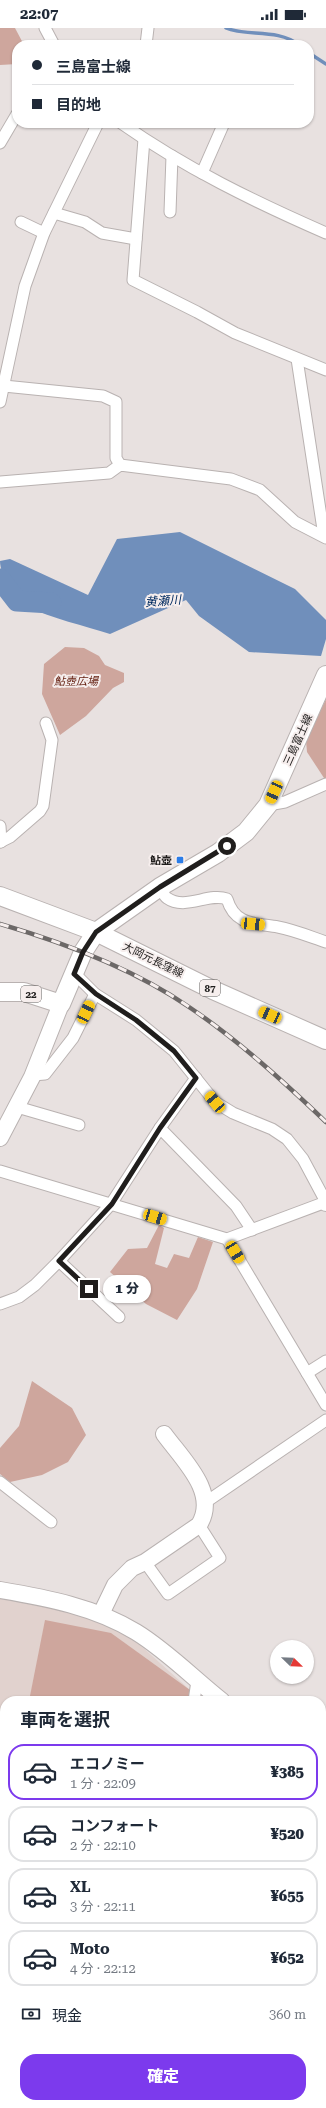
<!DOCTYPE html>
<html lang="ja">
<head>
<meta charset="utf-8">
<style>
	:root { --surface:#fff; --page:#f6f6f7; --text:#1f2937; --muted:#747a83; --line:#e0e1e3; --accent:#7c3aed }
	body { margin:0; font-family:"Roboto Serif","Noto Sans JP",serif; background:var(--page); color:var(--text); height:100vh; display:flex; flex-direction:column; font-size:15px; white-space:nowrap }
	* { box-sizing:border-box; margin:0 }
	p { font-size:13px; color:var(--muted) }
	.icon { flex:none; width:22px; height:22px; fill:none; stroke:currentColor; stroke-width:2; stroke-linecap:round; stroke-linejoin:round }
	.map { position:relative; flex:1; overflow:hidden }
	.panel { position:absolute; left:0px; top:1668px; width:326px; height:412px; display:flex; flex-direction:column; background:var(--surface); border-radius:16px 16px 0 0; box-shadow:0 1px 3px #0004 }
	.panel>* { flex:none }
	.hud { position:absolute; left:12px; top:12px; width:302px; height:88px; border-radius:16px; box-shadow:0 1px 3px #0004; display:grid; align-content:center; height:88px; padding:0 20px; background:var(--surface) }
	.needle { width:26px; rotate:113deg }
	.controls { position:absolute; left:270px; top:1612px; display:grid; gap:8px }
	.controls a { display:grid; place-items:center; width:44px; height:44px; border-radius:50%; background:var(--surface); box-shadow:0 1px 3px #0004; font-size:20px }
	.end { position:absolute; width:18px; height:18px; margin:-9px; border:5px solid #201e1d; background:#fff; box-shadow:0 0 0 2px #fff }
	.from { border-radius:50% }
	.bubble { position:absolute; height:28px; border-radius:14px; background:var(--surface); box-shadow:0 1px 3px #0004; font-size:13px; font-weight:800; line-height:28px; text-align:center }
	.car { position:absolute; width:12px; height:24px; margin:-12px -6px; border-radius:5px; box-shadow:0 0 3px 1px #0007; background:linear-gradient(#f5c518 24%,#345 0 40%,#f5c518 0 76%,#345 0 86%,#f5c518 0) }
	.hud b { display:flex; align-items:center; gap:14px; height:38px; font-size:15px }
	.hud b+b { border-top:1px solid var(--line) }
	.hud i { width:10px; height:10px; background:var(--text) }
	ul { padding:0; list-style:none }
	li { display:flex; align-items:center; gap:12px; height:56px; margin:0 8px 6px; padding:0 12px; border:2px solid var(--line); border-radius:16px }
	li div { flex:1 }
	li b { display:block; font-size:15px }
	li em { font-style:normal; font-weight:800 }
	li.on { border-color:var(--accent) }
	li>.icon { width:36px; height:36px; stroke-width:1.5 }
	h2 { padding:0 20px; font-size:18px; line-height:48px }
	.pay { display:flex; align-items:center; gap:10px; height:44px; padding:0 20px; font-size:15px }
	.pay p { margin-inline-start:auto }
	.primary-button { display:flex; gap:8px; margin-top:auto; padding:8px 20px }
	.primary-button a { flex:1; height:46px; border-radius:16px; background:var(--accent); color:#fff; font-size:16px; font-weight:800; line-height:46px; text-align:center }
	.status { display:flex; justify-content:space-between; align-items:center; height:28px; padding:0 20px; background:var(--surface); direction:ltr }
	.status svg { height:11px; fill:currentColor }
	.map>svg:first-child { display:block }
</style>
</head>
<body>
<div class="status"><b>22:07</b><svg viewBox="0 0 49 12"><path d="M0 12V9h3v3zM5 12V6h3v6zM10 12V3h3v9zM15 12V0h3v12zM26 1h20v11H26zM47 4h2v5h-2z"/></svg></div>
<div class="map">
<svg width="326" height="2080" viewBox="0 0 326 2080">
	<rect width="100%" height="100%" fill="#e8e1e0"/>
	<polygon fill="#e1d2ce" points="0,1571 45,1577 97,1593 117,1602 140,1617 190,1662 188,1673 5,1673 5,1785 0,1784"/>
	<g fill="#cea69d">
		<polygon points="0,0 15,0 24,17 17,17 17,36 0,37"/>
		<polygon points="65,619 84,620 99,628 105,637 124,645 124,654 113,660 86,688 60,707 42,666 44,636"/>
		<polygon points="326,671 326,753 307,724 306,713"/>
		<polygon points="159,1197 164,1200 155,1236 167,1240 174,1226 189,1230 198,1209 213,1214 197,1261 177,1292 146,1276 110,1244 128,1221 147,1220"/>
		<polygon points="32,1353 72,1380 86,1407 68,1434 42,1447 10,1454 0,1446 0,1420 19,1398"/>
		<polygon points="45,1592 111,1605 190,1662 188,1673 29,1673"/>
	</g>
	<path fill="#708fbb" d="M180 504 295 561 326 592V611L321 628 249 624 199 588 186 572 110 606C85 598 51 590 28 579 15 573 0 547 0 533L10 531 88 567 117 511Z"/>
	<g fill="none" stroke-linecap="round" stroke-linejoin="round">
		<g stroke="#708fbb" stroke-width="3.5">
			<path d="M226 0C246 9 278 0 299 17"/>
			<polyline points="309,25 326,36"/>
		</g>
		<polyline stroke="#708fbb" stroke-width="21" points="0,551 17,573 51,575"/>
		<defs>
			<g id="street">
				<polyline points="45,0 54,17"/>
				<polyline points="146,17 148,0"/>
				<path d="M121 95C185 140 255 174 326 205"/>
				<polyline points="144,111 133,252 197,284 235,305 326,342"/>
				<polyline points="0,115 17,86"/>
				<polyline points="202,145 224,95"/>
				<polyline points="170,184 172,128"/>
				<polyline points="54,185 85,194 102,205 136,211"/>
				<polyline points="21,194 44,205"/>
				<polyline points="297,331 324,508"/>
				<polyline points="4,358 103,368 116,374 116,430 120,437"/>
				<polyline points="0,374 25,258 44,205 98,95"/>
				<polyline points="0,454 109,445 120,437 231,451 260,462 295,494 326,510"/>
				<polyline points="268,777 285,774 326,756"/>
				<polyline points="0,798 1,814"/>
				<polyline points="0,814 10,809 40,783 43,778 52,712 46,695"/>
				<path d="M160 859C162 862 164 868 167 870 185 883 209 864 227 871 235 898 256 895 278 899 294 902 311 909 326 914"/>
				<polyline points="33,1047 45,1046 73,1010 95,966"/>
				<polyline points="17,1079 79,1097"/>
				<polyline points="160,1100 236,1178 252,1202"/>
				<polyline points="0,1143 227,1211 326,1174 303,1131 287,1111 272,1101 233,1085 215,1074 174,1023 136,992 95,966 74,945"/>
				<polyline points="227,1211 326,1377"/>
				<polyline points="59,1233 119,1289"/>
				<polyline points="0,1276 19,1269 35,1257 59,1233 111,1176 160,1100 196,1050"/>
				<polyline points="307,1345 326,1333"/>
				<polyline points="0,1454 51,1494"/>
				<polyline points="206,1474 326,1392"/>
				<polyline points="145,1534 168,1566 220,1530 199,1497"/>
				<polyline points="194,1673 197,1653"/>
				<polyline points="0,1789 5,1790"/>
				<polyline points="321,1819 326,1820"/>
				<polyline points="0,1826 5,1827"/>
				<polyline points="0,1892 5,1892"/>
				<polyline points="0,1978 5,1948"/>
				<polyline points="0,2001 5,2002"/>
				<polyline points="321,2039 326,2029"/>
				<polyline points="321,2056 326,2057"/>
				<polyline points="26,2075 26,2080"/>
				<polyline points="145,2080 153,2080"/>
				<polyline points="185,2080 186,2075"/>
				<polyline points="270,2080 272,2075"/>
			</g>
			<g id="secondary">
				<polyline points="0,1110 32,1049 61,976"/>
				<polyline points="326,1174 326,1175"/>
				<path d="M0 1562C47 1570 95 1579 136 1604 167 1623 193 1650 222 1673"/>
				<path d="M101 1586 115 1557 132 1540 145 1534 199 1497C219 1465 183 1432 164 1406"/>
				<polyline points="321,1756 326,1760"/>
			</g>
			<g id="primary">
				<polyline points="0,868 96,904 213,962 326,1012"/>
				<polyline points="0,964 24,964 61,976 83,924 96,904 160,859 218,825 246,804 268,777 326,647"/>
			</g>
		</defs>
		<use href="#street" stroke="#b9b2b1" stroke-width="13"/>
		<use href="#secondary" stroke="#b9b2b1" stroke-width="18"/>
		<use href="#primary" stroke="#b9b2b1" stroke-width="20"/>
		<use href="#street" stroke="#fff" stroke-width="11"/>
		<use href="#secondary" stroke="#fff" stroke-width="16"/>
		<use href="#primary" stroke="#fff" stroke-width="18"/>
		<defs>
			<path id="rail" d="M0 896C65 915 132 940 189 979 238 1012 283 1053 326 1094"/>
		</defs>
		<use href="#rail" stroke="#6c6867" stroke-width="4.5"/>
		<use href="#rail" stroke="#f6eeed" stroke-width="3" stroke-dasharray="9" stroke-linecap="butt"/>
	</g>
	<g fill="none" stroke-linecap="round" stroke-linejoin="round">
		<polyline stroke="#201e1d" stroke-width="5" points="89,1261 59,1233 112,1176 160,1100 196,1050 174,1023 136,992 96,966 74,946 83,924 96,904 160,859 227,818"/>
	</g>
	<rect fill="#2b7de8" stroke="#f6eeed" stroke-width="1.5" x="176" y="828" width="8" height="8" rx="2"/>
	<g text-anchor="middle" dominant-baseline="central" stroke-width="4" stroke-linejoin="round" paint-order="stroke">
		<g fill="#f6eeed" stroke="#605c5b" stroke-width="1">
			<rect x="200" y="952" width="20" height="16" rx="3"/>
			<rect x="21" y="958" width="20" height="16" rx="3"/>
		</g>
		<g font-size="10" font-weight="bold" fill="#201e1d">
			<text x="210" y="960">87</text>
			<text x="31" y="966">22</text>
		</g>
		<g font-size="11" font-style="italic" fill="#611b0c" stroke="#f6eeed">
			<text x="76" y="653">鮎壺広場</text>
		</g>
		<g font-size="11" fill="#201e1d" stroke="#f6eeed">
			<text transform="translate(298 712) rotate(-66)">三島富士線</text>
			<text transform="translate(153 932) rotate(26)">大岡元長窪線</text>
		</g>
		<g font-size="11" font-weight="bold" fill="#201e1d" stroke="#f6eeed" text-anchor="end">
			<text x="172" y="832">鮎壺</text>
		</g>
		<g font-size="12" font-style="italic" fill="#012b60" stroke="#f6eeed">
			<text transform="translate(163 573) rotate(-4)">黄瀬川</text>
		</g>
	</g>
</svg>
<div class="controls">
<a><svg class="needle" viewBox="-14 -14 28 28"><path d="M0-13l5 13h-10z" fill="#e53935"/><path d="M0 13l5-13h-10z" fill="#747a83"/></svg></a>
</div>
<i class="end from" style="left:227px;top:818px"></i>
<i class="end" style="left:89px;top:1261px"></i>
<div class="bubble" style="left:103px;top:1247px;width:48px">1 分</div>
<i class="car" style="left:274px;top:764px;rotate:204deg"></i>
<i class="car" style="left:253px;top:896px;rotate:95deg"></i>
<i class="car" style="left:86px;top:984px;rotate:25deg"></i>
<i class="car" style="left:270px;top:987px;rotate:294deg"></i>
<i class="car" style="left:215px;top:1074px;rotate:320deg"></i>
<i class="car" style="left:155px;top:1189px;rotate:107deg"></i>
<i class="car" style="left:235px;top:1224px;rotate:149deg"></i>
<div class="hud">
<b><i class="from"></i>三島富士線</b>
<b><i></i>目的地</b>
</div>
<section class="panel">
<h2>車両を選択</h2>
<ul>
<li class="on"><svg class="icon" aria-label="car" viewBox="0 0 24 24"><path d="M5 17H2v-5l4-1 3-4h7l3 4 3 1v5h-3M9 17h6M6 11h13"/><circle cx="7" cy="17" r="2"/><circle cx="17" cy="17" r="2"/></svg><div><b>エコノミー</b><p>1 分 · 22:09</p></div><em>¥385</em></li>
<li><svg class="icon" aria-label="car" viewBox="0 0 24 24"><path d="M5 17H2v-5l4-1 3-4h7l3 4 3 1v5h-3M9 17h6M6 11h13"/><circle cx="7" cy="17" r="2"/><circle cx="17" cy="17" r="2"/></svg><div><b>コンフォート</b><p>2 分 · 22:10</p></div><em>¥520</em></li>
<li><svg class="icon" aria-label="car" viewBox="0 0 24 24"><path d="M5 17H2v-5l4-1 3-4h7l3 4 3 1v5h-3M9 17h6M6 11h13"/><circle cx="7" cy="17" r="2"/><circle cx="17" cy="17" r="2"/></svg><div><b>XL</b><p>3 分 · 22:11</p></div><em>¥655</em></li>
<li><svg class="icon" aria-label="car" viewBox="0 0 24 24"><path d="M5 17H2v-5l4-1 3-4h7l3 4 3 1v5h-3M9 17h6M6 11h13"/><circle cx="7" cy="17" r="2"/><circle cx="17" cy="17" r="2"/></svg><div><b>Moto</b><p>4 分 · 22:12</p></div><em>¥652</em></li>
</ul>
<div class="pay"><svg class="icon" aria-label="cash" viewBox="0 0 24 24"><path d="M3 7h18v10H3z"/><circle cx="12" cy="12" r="2"/></svg>現金<p>360 m</p></div>
<div class="primary-button"><a>確定</a></div>
</section>
</div>
</body>
</html>
